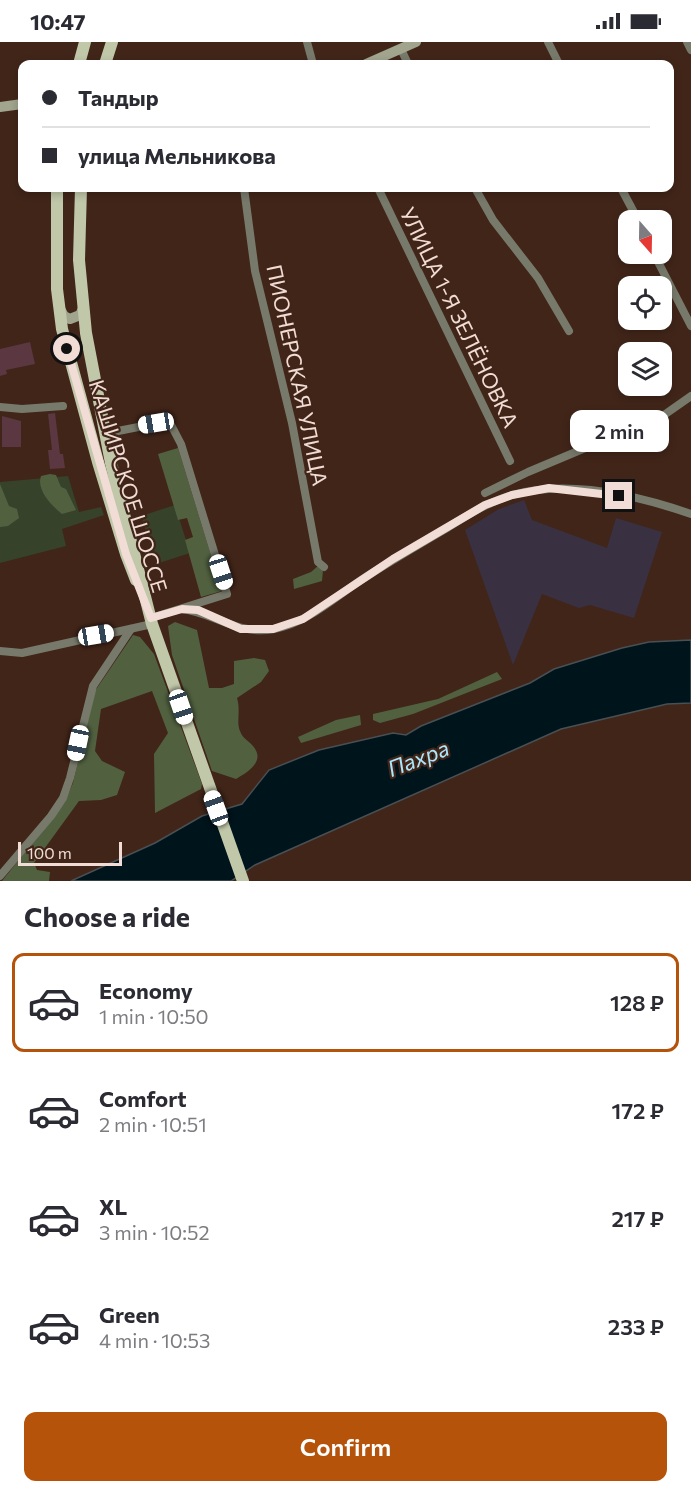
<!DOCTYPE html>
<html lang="en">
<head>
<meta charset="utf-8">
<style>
	:root { --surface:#fff; --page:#f7f7f7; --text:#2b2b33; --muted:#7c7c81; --line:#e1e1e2; --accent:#b45309 }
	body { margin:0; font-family:Commissioner,sans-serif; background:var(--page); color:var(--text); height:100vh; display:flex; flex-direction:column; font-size:22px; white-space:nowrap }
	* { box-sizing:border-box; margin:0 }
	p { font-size:20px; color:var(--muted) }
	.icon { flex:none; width:33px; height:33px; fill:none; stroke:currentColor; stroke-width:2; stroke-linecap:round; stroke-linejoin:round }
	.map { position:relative; height:839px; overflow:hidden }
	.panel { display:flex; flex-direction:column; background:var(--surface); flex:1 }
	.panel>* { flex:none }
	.guide { position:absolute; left:18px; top:18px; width:656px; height:132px; border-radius:12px; box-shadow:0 3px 9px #0003; display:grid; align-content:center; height:132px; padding:0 24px; background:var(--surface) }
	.needle { width:39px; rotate:160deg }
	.tools { position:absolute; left:618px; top:168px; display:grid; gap:12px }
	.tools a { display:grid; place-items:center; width:54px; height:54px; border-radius:12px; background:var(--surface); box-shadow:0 3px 9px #0003; font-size:30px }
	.scale { position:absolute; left:18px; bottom:15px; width:104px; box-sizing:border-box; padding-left:6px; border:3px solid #f1ddd5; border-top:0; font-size:16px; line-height:21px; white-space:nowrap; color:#f1ddd5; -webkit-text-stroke:4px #412519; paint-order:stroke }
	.end { position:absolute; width:27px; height:27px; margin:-14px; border:8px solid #f1ddd5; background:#111; box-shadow:0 0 0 3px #111 }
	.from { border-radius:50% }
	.bubble { position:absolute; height:42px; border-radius:12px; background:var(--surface); box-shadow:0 3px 9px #0003; font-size:20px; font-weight:600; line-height:42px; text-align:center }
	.car { position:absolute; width:18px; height:36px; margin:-18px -9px; border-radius:8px; box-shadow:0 0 4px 2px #0007; background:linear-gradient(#fff 24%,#345 0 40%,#fff 0 76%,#345 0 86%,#fff 0) }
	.guide b { display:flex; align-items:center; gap:21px; height:57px; font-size:22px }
	.guide b+b { border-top:2px solid var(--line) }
	.guide i { width:15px; height:15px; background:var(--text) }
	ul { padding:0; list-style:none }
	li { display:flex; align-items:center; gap:18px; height:99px; margin:0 12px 9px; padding:0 12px; border:3px solid transparent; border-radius:12px }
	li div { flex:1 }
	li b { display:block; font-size:22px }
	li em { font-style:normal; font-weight:600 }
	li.active { border-color:var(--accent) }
	li>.icon { width:54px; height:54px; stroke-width:1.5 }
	h2 { padding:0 24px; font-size:27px; line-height:72px }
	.cta { display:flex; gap:12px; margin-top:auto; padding:12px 24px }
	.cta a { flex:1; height:69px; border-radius:12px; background:var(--accent); color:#fff; font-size:24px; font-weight:600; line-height:69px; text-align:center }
	.status { display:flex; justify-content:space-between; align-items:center; height:42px; padding:0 30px; background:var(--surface); direction:ltr }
	.status svg { height:16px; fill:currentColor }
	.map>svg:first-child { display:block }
</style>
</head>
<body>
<div class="status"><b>10:47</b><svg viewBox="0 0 49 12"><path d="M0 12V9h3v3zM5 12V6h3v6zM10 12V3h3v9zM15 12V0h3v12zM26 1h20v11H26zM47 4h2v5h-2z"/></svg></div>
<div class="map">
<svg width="691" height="839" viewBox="0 0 691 839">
	<rect width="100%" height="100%" fill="#412519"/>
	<polygon fill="#393141" points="524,458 532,478 607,506 616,476 662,490 634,576 590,563 579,566 542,552 513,623 465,488 499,467"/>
	<g fill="#364229">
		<polygon points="68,434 79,470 101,465 104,473 62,487 66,504 0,521 0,440"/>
		<polygon points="175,463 190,511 156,522 141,474"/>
	</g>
	<g fill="#516140">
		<polygon points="178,406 222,549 201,555 185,498 193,495 187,476 178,478 158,412"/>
		<path d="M50 432 56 433 61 445 66 447 76 468 62 472C52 464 36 448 41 434Z"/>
		<polygon points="0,442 9,464 17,467 19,476 8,484 0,485"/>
		<polygon points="318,524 323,528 322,539 294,547 293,537 311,530"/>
		<path d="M175 580 197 588 209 646H222L234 642V619L254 616 265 618 269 629 261 640 237 656C241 669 236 680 240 689 243 697 248 698 253 704 266 719 248 730 236 737L212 729 172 613 168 584Z"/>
		<polygon points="133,593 140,595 154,612 202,742 201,747 155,771 154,712 168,691 152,649 101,667 95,709 102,719 125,730 117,753 101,758 79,759 34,821 37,828 50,830 49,839 2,839 65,760 73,741 95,649"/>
		<polygon points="497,630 502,637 413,672 380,681 373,678 373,672 438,657"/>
		<polygon points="360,673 361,683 301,701 298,695 336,678"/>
	</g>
	<polygon fill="#00141c" stroke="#485054" stroke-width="1.5" points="691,598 691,661 667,662 561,687 255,823 231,839 71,839 155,801 202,774 242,762 269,728 319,708 393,691 406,693 421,684 530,641 554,627 622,606 649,600"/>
	<g fill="#5b3742">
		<polygon points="30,300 35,322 6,328 7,332 0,334 0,307"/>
		<polygon points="55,371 60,412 63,412 65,426 50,427 48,408 52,408 48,372"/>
		<polygon points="2,374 21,379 21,405 2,405"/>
	</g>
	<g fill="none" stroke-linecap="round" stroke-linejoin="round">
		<g stroke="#777a6b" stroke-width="8">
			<polyline points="307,0 313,22"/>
			<polyline points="548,0 559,22"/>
			<polyline points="687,0 691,8"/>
			<polyline points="401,7 408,22"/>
			<polyline points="244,146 255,229 292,381 318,520 324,525"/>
			<polyline points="378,146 510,419"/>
			<polyline points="475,146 493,178 538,236 569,289"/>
			<polyline points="621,146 638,178"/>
			<polyline points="654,212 691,284"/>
			<polyline points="0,365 22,367 63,364"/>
			<polyline points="106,398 118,389 169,379 181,402 227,552 151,576"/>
			<polyline points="485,451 528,430 664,373 691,354"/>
			<path d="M182 567C215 571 239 594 274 587 307 581 334 556 361 538 389 520 418 503 447 486 468 473 488 460 512 453 569 437 636 453 691 472"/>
			<polyline points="0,609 22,611 152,582"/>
			<polyline points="0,834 51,774 63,756 70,736 93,644 131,587"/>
		</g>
		<g stroke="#a1a58e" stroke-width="10">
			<polyline points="366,22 416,0"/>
			<polyline points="0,65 22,62"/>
			<polyline points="59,265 64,274 70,277 80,273 84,264"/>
		</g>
		<g stroke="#c1c7a9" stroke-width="12">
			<polyline points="79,22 85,0"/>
			<polyline points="105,22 112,0"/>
			<polyline points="57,146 57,247 62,287 98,420 126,512 136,538"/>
			<polyline points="81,146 79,218 86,291 111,421 152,582 243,839"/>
		</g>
	</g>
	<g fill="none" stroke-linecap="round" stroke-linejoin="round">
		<polyline stroke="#f1ddd5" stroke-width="8" points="67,307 126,512 151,576 182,567 198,568 241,587 273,587 303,577 393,517 485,463 512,453 549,446 619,454"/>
	</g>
	<g text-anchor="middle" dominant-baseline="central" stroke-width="4.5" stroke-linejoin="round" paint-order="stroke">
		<g font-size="21" fill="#f1ddd5" stroke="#412519">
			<text transform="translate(460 275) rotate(64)">УЛИЦА 1-Я ЗЕЛЁНОВКА</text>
			<text transform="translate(298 333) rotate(78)">ПИОНЕРСКАЯ УЛИЦА</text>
			<text transform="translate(129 444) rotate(73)">КАШИРСКОЕ ШОССЕ</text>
		</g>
		<g font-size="22" font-style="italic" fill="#ace7fe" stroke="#412519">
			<text transform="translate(418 716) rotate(-21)">Пахра</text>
		</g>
	</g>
</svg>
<div class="tools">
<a><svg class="needle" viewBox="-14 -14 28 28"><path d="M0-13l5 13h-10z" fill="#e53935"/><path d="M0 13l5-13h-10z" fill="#7c7c81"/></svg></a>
<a><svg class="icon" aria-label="locate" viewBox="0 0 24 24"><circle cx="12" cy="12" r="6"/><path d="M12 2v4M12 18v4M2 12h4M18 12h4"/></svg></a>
<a><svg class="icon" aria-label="layers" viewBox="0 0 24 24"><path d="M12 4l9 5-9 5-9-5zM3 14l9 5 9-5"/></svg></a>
</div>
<div class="scale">100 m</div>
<i class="end from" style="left:67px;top:307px"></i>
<i class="end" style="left:619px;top:454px"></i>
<div class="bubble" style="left:570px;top:368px;width:99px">2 min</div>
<i class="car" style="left:156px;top:381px;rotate:261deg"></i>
<i class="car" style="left:221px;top:530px;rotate:162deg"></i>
<i class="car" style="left:96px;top:593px;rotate:80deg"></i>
<i class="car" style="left:181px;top:665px;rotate:161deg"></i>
<i class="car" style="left:78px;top:701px;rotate:192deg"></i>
<i class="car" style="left:216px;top:766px;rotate:340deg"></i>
<div class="guide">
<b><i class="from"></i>Тандыр</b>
<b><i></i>улица Мельникова</b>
</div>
</div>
<section class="panel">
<h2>Choose a ride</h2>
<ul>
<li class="active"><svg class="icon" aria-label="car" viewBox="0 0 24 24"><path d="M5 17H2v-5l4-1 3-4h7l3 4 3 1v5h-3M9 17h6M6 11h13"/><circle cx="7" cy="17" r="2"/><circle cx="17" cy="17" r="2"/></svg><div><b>Economy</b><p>1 min · 10:50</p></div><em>128 ₽</em></li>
<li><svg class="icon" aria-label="car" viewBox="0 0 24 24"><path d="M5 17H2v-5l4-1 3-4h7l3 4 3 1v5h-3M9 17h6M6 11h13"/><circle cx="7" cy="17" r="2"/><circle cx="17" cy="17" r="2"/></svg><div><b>Comfort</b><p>2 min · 10:51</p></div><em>172 ₽</em></li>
<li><svg class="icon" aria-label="car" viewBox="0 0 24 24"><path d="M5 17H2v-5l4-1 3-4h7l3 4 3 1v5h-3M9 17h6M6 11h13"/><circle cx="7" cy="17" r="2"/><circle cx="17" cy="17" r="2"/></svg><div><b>XL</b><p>3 min · 10:52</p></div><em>217 ₽</em></li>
<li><svg class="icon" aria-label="car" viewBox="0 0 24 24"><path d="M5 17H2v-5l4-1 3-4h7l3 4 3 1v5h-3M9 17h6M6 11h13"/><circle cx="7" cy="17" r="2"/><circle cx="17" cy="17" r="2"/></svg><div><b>Green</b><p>4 min · 10:53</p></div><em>233 ₽</em></li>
</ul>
<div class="cta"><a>Confirm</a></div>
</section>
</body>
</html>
